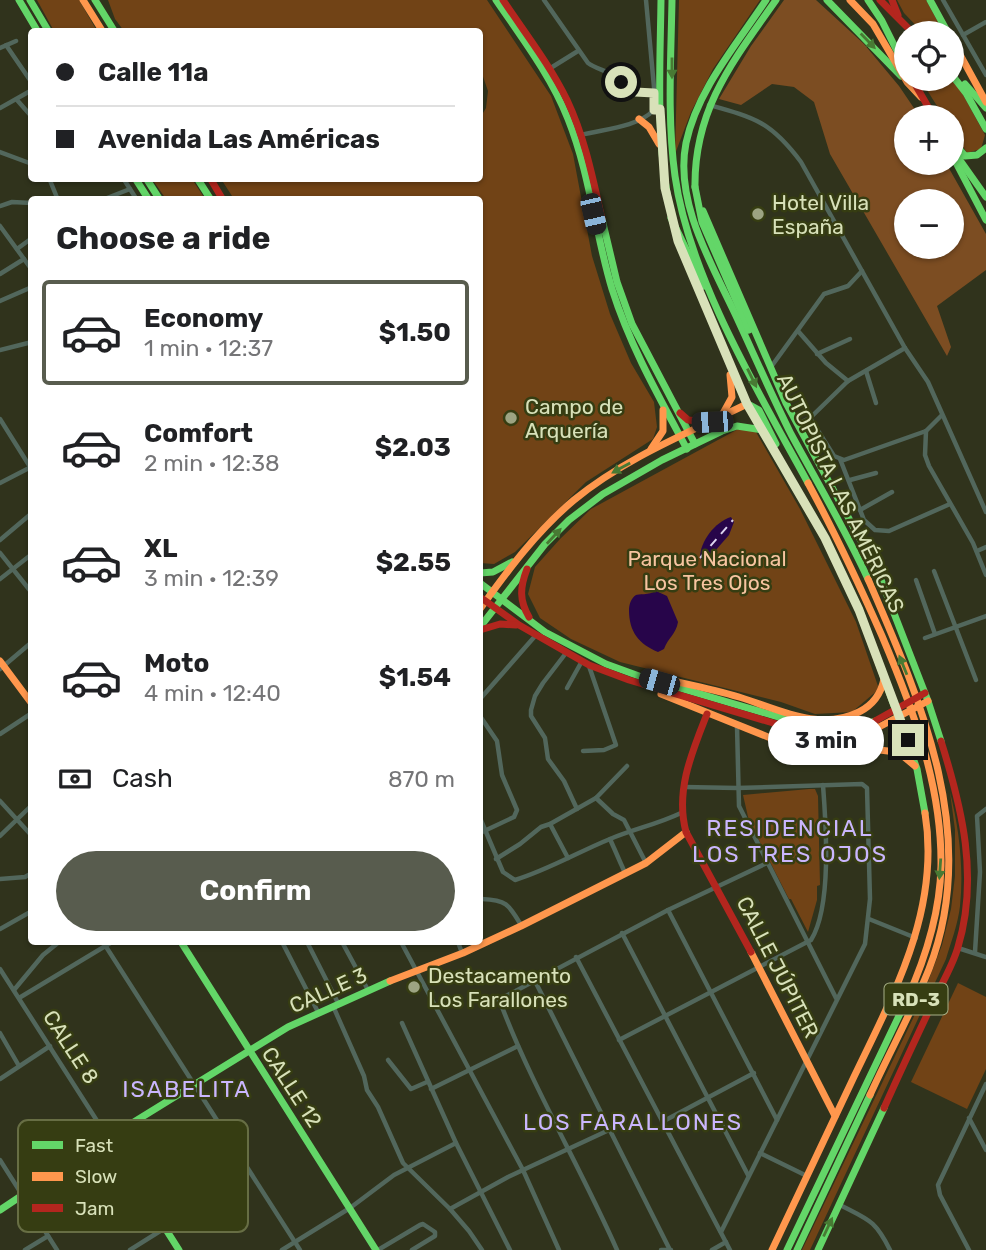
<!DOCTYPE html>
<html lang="en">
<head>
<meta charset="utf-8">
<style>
	:root { --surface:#fff; --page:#f6f6f6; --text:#202124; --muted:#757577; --line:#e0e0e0; --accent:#585c4e }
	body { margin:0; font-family:Rubik,sans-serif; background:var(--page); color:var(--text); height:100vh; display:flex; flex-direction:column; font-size:26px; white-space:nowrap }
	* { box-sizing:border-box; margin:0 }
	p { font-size:23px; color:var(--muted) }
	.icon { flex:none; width:38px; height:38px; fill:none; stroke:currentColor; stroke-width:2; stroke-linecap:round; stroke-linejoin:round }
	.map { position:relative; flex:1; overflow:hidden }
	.side { position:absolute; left:28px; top:196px; width:455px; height:749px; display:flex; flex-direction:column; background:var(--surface); border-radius:7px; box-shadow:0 2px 5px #0004 }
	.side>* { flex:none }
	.hud { position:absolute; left:28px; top:28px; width:455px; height:154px; border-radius:7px; box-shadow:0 2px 5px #0004; display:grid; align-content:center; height:154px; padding:0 28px; background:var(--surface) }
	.fabs { position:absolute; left:894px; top:21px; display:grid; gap:14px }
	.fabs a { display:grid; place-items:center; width:70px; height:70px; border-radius:50%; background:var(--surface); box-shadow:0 2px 5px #0004; font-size:35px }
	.end { position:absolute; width:32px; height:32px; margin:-16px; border:9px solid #d8e1b9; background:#111; box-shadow:0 0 0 4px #111 }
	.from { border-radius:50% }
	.bubble { position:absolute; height:49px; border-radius:24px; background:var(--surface); box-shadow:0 2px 5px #0004; font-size:23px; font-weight:700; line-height:49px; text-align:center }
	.car { position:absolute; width:21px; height:42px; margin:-21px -10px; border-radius:9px; box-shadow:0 0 5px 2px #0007; background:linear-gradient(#222 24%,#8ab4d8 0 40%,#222 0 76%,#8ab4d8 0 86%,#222 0) }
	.hud b { display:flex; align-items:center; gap:24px; height:66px; font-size:26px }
	.hud b+b { border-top:2px solid var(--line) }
	.hud i { width:18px; height:18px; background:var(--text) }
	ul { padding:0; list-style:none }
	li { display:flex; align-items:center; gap:21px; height:105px; margin:0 14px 10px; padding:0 14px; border:4px solid transparent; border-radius:7px }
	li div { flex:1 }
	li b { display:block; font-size:26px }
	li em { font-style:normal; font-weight:700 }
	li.on { border-color:var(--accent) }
	li>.icon { width:63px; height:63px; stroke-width:1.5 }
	h2 { padding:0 28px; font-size:32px; line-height:84px }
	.pay { display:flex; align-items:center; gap:18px; height:77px; padding:0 28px; font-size:26px }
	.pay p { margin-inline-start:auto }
	.primary-button { display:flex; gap:14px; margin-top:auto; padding:14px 28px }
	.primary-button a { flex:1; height:80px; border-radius:42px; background:var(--accent); color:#fff; font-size:28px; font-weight:700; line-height:80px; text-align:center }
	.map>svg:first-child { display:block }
</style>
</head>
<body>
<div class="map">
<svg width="986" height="1250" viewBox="0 0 986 1250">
	<rect width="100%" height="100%" fill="#30331c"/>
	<g fill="#714316">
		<polygon points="37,0 79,0 97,31 54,31"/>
		<polygon points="108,0 487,0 551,96 573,154 592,256 610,314 631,363 654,402 657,427 653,439 586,482 515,552 494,564 480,563 480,200 234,199 221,179 480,178 480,118 486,108 488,91 480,68 480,32 124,31 115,19"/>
		<polygon points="679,0 760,0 713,69 691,112 675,154"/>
		<polygon points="897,0 926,0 944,33 923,33 904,13"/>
		<polygon points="920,79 951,79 961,91 985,135 981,149 967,153 952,129 952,117 944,117"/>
		<polygon points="152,179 192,179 205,199 166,199"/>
		<polygon points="740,428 756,432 800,509 856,622 879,689 852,712 815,714 781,702 620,662 571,639 540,618 528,594 535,567 560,539 591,509"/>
		<polygon points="809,789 815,789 818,796 820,885 817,886 817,900 808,932 791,899 789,899 749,821 743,795"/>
		<path d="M950 792C959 828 964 868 960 906 958 924 951 942 946 959L810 1250H802L918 1008 942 945 951 909 955 876V830Z"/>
		<polygon points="958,983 986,997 986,1069 967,1109 911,1082"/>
	</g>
	<path fill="#7c4d22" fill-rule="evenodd" d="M784 0H816L864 44 899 86 920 117H906V163H946L986 234V270L937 306 951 347 947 356 830 154 814 102 794 87 772 84 741 105 719 99 751 46ZM906 201H952V247H906Z"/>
	<g fill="#27054a">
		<path d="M731 517 734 522 729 535 708 559 703 560 700 558C700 541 715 522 731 517Z"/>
		<path d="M656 591 667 596 678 622C676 634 668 638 664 649L658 652C639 644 629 632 629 610 629 605 631 598 636 595 638 594 649 595 656 591Z"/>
	</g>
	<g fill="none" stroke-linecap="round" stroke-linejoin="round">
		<polyline stroke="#dbd4ef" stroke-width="2" stroke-dasharray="9 7" stroke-linecap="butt" points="700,558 733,520"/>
		<g stroke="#52675c" stroke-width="4.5">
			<path d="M544 0 588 63C595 68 601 69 609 73 630 82 624 93 654 93"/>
			<polyline points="943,0 986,75"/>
			<polyline points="963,35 986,22"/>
			<polyline points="6,45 32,83"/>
			<polyline points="0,48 16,41"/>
			<polyline points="549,69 578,51"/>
			<polyline points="17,100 32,117"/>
			<path d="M709 105C756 118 771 122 801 162L905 348 928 382 986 512"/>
			<polyline points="0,108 32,90"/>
			<path d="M581 135C604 129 636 128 654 110L655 98 646 0"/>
			<polyline points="0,152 32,164"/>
			<polyline points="49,178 58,200"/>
			<polyline points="123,178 137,200"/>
			<polyline points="102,200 130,189"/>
			<polyline points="0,206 12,202 32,203"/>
			<polyline points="0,226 32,270"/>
			<polyline points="17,249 32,238"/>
			<polyline points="0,274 24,259"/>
			<polyline points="0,301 32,287"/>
			<polyline points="798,331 826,363 848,381"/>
			<polyline points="0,350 32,342"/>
			<polyline points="817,354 850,339"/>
			<polyline points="771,367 824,294 848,286 862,271"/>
			<polyline points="866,371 876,403"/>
			<polyline points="810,418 834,456 844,460 926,431 942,415"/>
			<polyline points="0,419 32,470"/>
			<polyline points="798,424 810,418 848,381 905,348"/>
			<polyline points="926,431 925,455 929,466 973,543 986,575"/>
			<polyline points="840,459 864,520 875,530 889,531 950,504"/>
			<polyline points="850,480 876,473"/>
			<polyline points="0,483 31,467"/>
			<polyline points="860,510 892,492"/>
			<polyline points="0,540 32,513"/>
			<polyline points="977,551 986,547"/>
			<polyline points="0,553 32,593"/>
			<polyline points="934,571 976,680"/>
			<polyline points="0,579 32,554"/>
			<polyline points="916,580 935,634"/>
			<polyline points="925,638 986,616"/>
			<polyline points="566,653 543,683 535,696 531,710 531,716 545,738 548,759 564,781 577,809"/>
			<polyline points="0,669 32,642"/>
			<polyline points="567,688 582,661"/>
			<polyline points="480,699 536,635"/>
			<polyline points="480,716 497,741 502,775 517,810 514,817 480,833"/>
			<polyline points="737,726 739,806 836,998"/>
			<polyline points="0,734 32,713"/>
			<polyline points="583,751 604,750 616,745 589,666"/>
			<polyline points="684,787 737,788 862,784 867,788 870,899 865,944 721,1232"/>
			<polyline points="596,798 613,814 624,820 646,863"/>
			<polyline points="0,801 32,836"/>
			<path d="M480 818 503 872 515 880C548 870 578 852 610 839 634 829 658 824 681 813"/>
			<polyline points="550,824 568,858"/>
			<polyline points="0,836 32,805"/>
			<polyline points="610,839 625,873"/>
			<polyline points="496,859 520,844 541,827 550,824 596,798 627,766"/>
			<polyline points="0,879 25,877 32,873"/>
			<path d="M482 899C507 900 509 905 521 925"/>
			<polyline points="668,910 777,1120"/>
			<polyline points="869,919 916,938"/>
			<polyline points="0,929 32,911"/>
			<polyline points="622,933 748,1175"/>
			<polyline points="103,942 300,1250"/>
			<polyline points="282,942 318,1012"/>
			<polyline points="307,942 338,1003"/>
			<polyline points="342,942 368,990"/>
			<polyline points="401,942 523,1170 559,1250"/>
			<polyline points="458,942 462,953"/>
			<polyline points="958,948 986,957"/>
			<polyline points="975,952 980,872 977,816 986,809"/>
			<polyline points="576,957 730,1250"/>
			<polyline points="0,969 108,1138"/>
			<polyline points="534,979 670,1250"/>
			<polyline points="14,990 43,955 59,942"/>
			<polyline points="19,998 112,942"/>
			<path d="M499 999C531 1085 580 1166 617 1250"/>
			<polyline points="481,1005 506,996 668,910 767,863"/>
			<polyline points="333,1006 364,1076 367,1090 378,1107 403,1163 450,1209 469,1231 482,1250"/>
			<polyline points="402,1023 456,1143 510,1250"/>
			<polyline points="0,1033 19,1066"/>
			<path d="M619 1040 811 940C832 907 826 824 823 785"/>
			<polyline points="388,1060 411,1089 427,1082"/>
			<polyline points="0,1079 50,1046"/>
			<polyline points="431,1089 518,1046"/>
			<polyline points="969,1118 986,1150"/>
			<polyline points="662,1122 754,1073"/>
			<polyline points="760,1153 807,1176"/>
			<polyline points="0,1160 57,1250"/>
			<path d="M840 1205C869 1220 875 1220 890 1250"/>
			<polyline points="450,1209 508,1177 609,1130"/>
			<polyline points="25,1250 48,1236"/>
			<polyline points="130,1250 165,1228"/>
			<polyline points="282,1250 350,1208 394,1175 456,1143"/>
			<polyline points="378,1250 420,1225 423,1224 435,1232 435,1236 412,1250"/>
			<polyline points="661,1250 671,1250"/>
			<polyline points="712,1250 726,1242"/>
			<polyline points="969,1250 940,1195 938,1185 986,1084"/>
		</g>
		<g stroke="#63d668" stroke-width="7">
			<polyline points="19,0 38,32"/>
			<polyline points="30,0 49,32"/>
			<polyline points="95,0 115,32"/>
			<path d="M496 0C522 38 551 76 568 119 590 174 595 233 612 289 630 346 659 397 687 449"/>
			<path d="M661 0C660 75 655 149 673 223"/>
			<path d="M672 0C671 58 667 118 675 176 689 277 759 393 808 483"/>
			<path d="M766 0C737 44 697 90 686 143 674 203 713 266 737 318 755 357 772 396 791 434 817 482 845 529 868 579"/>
			<polyline points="827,0 901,76"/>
			<polyline points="868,0 882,21 906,69"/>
			<polyline points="930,0 948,33"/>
			<polyline points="952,75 966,93 986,129"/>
			<polyline points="965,84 986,108"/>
			<polyline points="952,140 965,156 977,155 986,148"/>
			<polyline points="952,149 986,197"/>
			<polyline points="952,155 986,220"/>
			<polyline points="135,178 149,200"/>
			<polyline points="146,178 160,200"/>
			<polyline points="197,178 211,200"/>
			<path d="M695 187C694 109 733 61 776 0"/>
			<polyline points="695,187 702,222 749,330"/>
			<polyline points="703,211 786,403 878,572 928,701 941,741"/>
			<polyline points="671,218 704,286"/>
			<polyline points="602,219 617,282 632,324 695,444"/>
			<polyline points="747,404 825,538 859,609 917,769 925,813"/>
			<polyline points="748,404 759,410 776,444"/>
			<polyline points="480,573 493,572 512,562"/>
			<polyline points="480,583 545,632 606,664 639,676 809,726 848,729 875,721"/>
			<polyline points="480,627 545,544 569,520 603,494 662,460 722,431 737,426 763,430"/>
			<polyline points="181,942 376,1250"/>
			<polyline points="108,1138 179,1250"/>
			<polyline points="0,1210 108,1138 288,1027 390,981"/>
			<polyline points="787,1250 907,999"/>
			<polyline points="797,1250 870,1095"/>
			<polyline points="818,1250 884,1108"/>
		</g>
		<g stroke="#ff974d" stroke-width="7">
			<polyline points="83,0 103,32"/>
			<polyline points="850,0 873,24 907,82 921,97"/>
			<polyline points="952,40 986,102"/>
			<polyline points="639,119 649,127 659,144"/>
			<polyline points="677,239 747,404"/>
			<polyline points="721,417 732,397 730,375"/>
			<polyline points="651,449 663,431 663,410"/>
			<path d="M808 483C835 533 859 584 882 636 913 709 942 785 941 866 940 912 926 957 907 999"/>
			<path d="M868 579C921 701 981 836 929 969 912 1012 889 1053 870 1095"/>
			<path d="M480 609C508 570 537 531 574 500 625 458 688 433 747 404"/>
			<polyline points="0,661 32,704"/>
			<path d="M660 678C686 684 713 689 739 697 778 709 819 732 859 712 873 705 881 694 884 679"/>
			<polyline points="661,694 768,737 888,751 903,756 915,766"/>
			<polyline points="751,952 835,1116"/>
			<polyline points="390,981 463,953 521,926 646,863 686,832"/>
			<path d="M772 1250C799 1194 825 1137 852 1081 892 997 941 911 925 813"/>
		</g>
		<g stroke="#b3261e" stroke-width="7">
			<path d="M503 0C525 33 550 65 567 100 585 138 593 179 602 219"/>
			<polyline points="880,0 913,33"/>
			<polyline points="892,0 898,15"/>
			<polyline points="912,79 934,117"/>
			<polyline points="210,178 223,200"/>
			<polyline points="680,413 688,420 708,422"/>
			<path d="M527 569C520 587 519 600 529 617"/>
			<polyline points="480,597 519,625 589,665 629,680 810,734 845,736 879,727"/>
			<polyline points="480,630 500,624 516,625"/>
			<path d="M707 714C692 752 675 791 686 832L751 952"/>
			<path d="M884 1108C900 1072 917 1036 934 1000 942 983 953 965 958 947 979 877 962 808 941 741"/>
		</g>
		<polyline stroke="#ff974d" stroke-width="7" points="879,727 928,701"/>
		<polyline stroke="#b3261e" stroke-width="7" points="875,721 925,693"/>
	</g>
	<defs><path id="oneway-solid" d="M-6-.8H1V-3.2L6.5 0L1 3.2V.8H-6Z" transform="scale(1.75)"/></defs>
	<g fill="#487a34">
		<use href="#oneway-solid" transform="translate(868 41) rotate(46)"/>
		<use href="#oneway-solid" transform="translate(672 68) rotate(90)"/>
		<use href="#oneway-solid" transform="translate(752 378) rotate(64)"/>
		<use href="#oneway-solid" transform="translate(621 468) rotate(151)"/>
		<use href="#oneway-solid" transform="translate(554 536) rotate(-47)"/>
		<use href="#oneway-solid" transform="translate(903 665) rotate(-112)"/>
		<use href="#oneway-solid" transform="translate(940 869) rotate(94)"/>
		<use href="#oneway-solid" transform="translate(828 1227) rotate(-65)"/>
	</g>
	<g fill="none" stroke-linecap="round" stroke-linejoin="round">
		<polyline stroke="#d8e1b9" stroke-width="9" points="621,82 635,92 654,93 654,110 660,109 665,188 678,241 747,404 825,538 859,610 908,740"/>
	</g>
	<g fill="#9da482" stroke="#363d12" stroke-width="2.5">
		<circle cx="758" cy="214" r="7"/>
		<circle cx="511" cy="418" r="7"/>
		<circle cx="414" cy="987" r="7"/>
	</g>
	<g text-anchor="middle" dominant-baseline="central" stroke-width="5" stroke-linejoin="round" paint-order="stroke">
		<rect fill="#363d12" stroke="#a7b087" stroke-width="2" x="884.5" y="983.5" width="63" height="31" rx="5"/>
		<g font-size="19" font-weight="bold" fill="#d8e1b9">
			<text x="916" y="999">RD-3</text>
		</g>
		<g font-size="21" fill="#d8e1b9" stroke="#363d12" text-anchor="start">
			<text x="772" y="202">Hotel Villa<tspan x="772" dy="24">España</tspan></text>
			<text x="525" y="406">Campo de<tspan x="525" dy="24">Arquería</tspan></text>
			<text x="428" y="975">Destacamento<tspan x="428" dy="24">Los Farallones</tspan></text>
		</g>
		<g font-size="21" fill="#d8e1b9" stroke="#363d12">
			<text transform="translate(841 493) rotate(64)">AUTOPISTA LAS AMÉRICAS</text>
			<text transform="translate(778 967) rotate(63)">CALLE JÚPITER</text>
			<text transform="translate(328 990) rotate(-24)">CALLE 3</text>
			<text transform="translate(71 1047) rotate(57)">CALLE 8</text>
			<text transform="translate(292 1087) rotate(57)">CALLE 12</text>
		</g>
		<g font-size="21" fill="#f7c4a0" stroke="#363d12">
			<text x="707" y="558">Parque Nacional<tspan x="707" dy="24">Los Tres Ojos</tspan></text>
		</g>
		<g font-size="23" letter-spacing="2" fill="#cab6fd" stroke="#363d12">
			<text x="790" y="828">RESIDENCIAL<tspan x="790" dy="26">LOS TRES OJOS</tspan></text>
			<text x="187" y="1089">ISABELITA</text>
			<text x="633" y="1122">LOS FARALLONES</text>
		</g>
	</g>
	<rect x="18" y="1120" width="230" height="112" rx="10" fill="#363d12" stroke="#676e44" stroke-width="2"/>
	<rect x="32" y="1141" width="31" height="8" fill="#63d668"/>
	<rect x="32" y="1172" width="31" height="9" fill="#ff974d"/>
	<rect x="32" y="1204" width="31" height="8" fill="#b3261e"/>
	<g font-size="19" fill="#d8e1b9">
		<text x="75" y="1152">Fast</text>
		<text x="75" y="1183">Slow</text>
		<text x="75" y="1215">Jam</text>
	</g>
</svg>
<div class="fabs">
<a><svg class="icon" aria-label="locate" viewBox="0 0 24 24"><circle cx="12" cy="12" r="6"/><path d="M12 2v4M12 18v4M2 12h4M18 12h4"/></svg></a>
<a>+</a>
<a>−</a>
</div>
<i class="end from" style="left:621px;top:82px"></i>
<i class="end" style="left:908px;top:740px"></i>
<div class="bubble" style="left:768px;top:716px;width:116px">3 min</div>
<i class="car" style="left:593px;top:214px;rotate:167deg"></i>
<i class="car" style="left:712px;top:422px;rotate:267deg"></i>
<i class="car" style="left:659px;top:682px;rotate:286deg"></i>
<div class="hud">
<b><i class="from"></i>Calle 11a</b>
<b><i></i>Avenida Las Américas</b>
</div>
<section class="side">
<h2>Choose a ride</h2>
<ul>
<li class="on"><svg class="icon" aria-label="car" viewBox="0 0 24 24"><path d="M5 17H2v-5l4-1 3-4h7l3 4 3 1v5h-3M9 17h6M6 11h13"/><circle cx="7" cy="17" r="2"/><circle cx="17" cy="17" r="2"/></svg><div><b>Economy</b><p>1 min · 12:37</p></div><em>$1.50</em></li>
<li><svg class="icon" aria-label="car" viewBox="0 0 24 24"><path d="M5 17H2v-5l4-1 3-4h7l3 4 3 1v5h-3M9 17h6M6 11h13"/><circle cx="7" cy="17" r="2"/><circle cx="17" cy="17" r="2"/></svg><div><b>Comfort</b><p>2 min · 12:38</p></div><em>$2.03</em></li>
<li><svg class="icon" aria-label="car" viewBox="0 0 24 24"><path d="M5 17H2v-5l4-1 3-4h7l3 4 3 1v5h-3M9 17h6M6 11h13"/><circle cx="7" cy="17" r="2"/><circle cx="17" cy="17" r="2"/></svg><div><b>XL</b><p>3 min · 12:39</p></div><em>$2.55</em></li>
<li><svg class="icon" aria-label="car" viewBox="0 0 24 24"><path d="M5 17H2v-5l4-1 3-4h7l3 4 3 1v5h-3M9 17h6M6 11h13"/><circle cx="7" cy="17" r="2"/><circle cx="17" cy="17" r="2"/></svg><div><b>Moto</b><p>4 min · 12:40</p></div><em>$1.54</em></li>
</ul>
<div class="pay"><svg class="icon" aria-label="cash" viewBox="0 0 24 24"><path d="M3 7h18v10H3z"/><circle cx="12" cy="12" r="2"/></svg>Cash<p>870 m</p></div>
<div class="primary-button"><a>Confirm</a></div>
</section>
</div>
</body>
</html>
